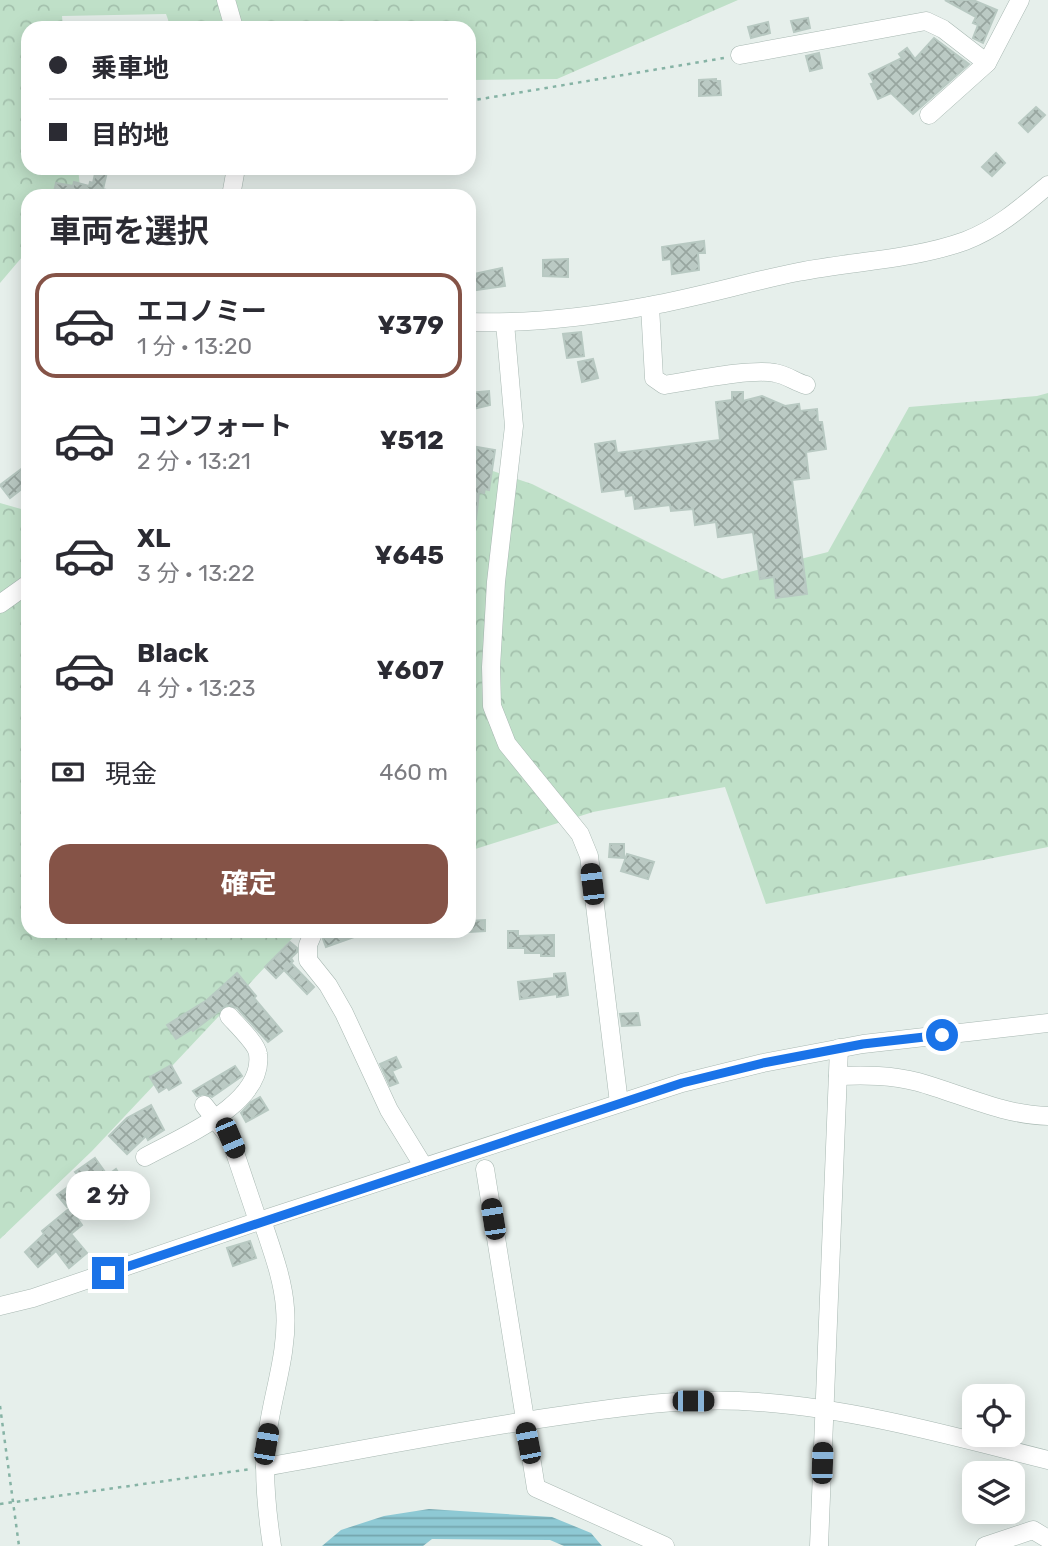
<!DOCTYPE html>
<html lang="ja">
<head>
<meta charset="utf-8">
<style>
	:root { --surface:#fff; --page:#f7f7f7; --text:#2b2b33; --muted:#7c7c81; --line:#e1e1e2; --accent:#855347 }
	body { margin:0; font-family:Rubik,"Noto Sans JP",sans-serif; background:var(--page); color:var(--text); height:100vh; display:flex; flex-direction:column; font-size:26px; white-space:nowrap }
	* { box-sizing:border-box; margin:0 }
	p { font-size:23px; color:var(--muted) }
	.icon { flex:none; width:38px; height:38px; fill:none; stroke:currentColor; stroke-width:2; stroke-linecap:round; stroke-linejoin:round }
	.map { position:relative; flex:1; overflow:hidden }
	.drawer { position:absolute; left:21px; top:189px; width:455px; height:749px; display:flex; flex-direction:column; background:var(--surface); border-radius:21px; box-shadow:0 4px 18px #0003 }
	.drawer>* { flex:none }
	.top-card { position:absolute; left:21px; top:21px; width:455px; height:154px; border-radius:21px; box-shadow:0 4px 18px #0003; display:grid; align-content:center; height:154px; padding:0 28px; background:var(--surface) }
	.buttons { position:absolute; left:962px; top:1384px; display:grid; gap:14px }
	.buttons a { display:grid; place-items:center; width:63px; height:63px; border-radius:14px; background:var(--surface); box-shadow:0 4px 18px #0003; font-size:35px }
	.end { position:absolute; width:32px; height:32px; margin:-16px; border:9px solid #1a73e8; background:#fff; box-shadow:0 0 0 4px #fff }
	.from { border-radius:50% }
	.bubble { position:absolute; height:49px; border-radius:21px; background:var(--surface); box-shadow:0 4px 18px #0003; font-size:23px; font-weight:700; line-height:49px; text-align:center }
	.car { position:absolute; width:21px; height:42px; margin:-21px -10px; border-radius:9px; box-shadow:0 0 5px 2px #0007; background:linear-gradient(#222 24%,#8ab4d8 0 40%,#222 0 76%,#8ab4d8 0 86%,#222 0) }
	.top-card b { display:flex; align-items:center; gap:24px; height:66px; font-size:26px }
	.top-card b+b { border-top:2px solid var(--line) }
	.top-card i { width:18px; height:18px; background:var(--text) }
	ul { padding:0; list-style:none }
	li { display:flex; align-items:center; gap:21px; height:105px; margin:0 14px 10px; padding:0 14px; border:4px solid transparent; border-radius:21px }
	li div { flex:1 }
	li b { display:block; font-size:26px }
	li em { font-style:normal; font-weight:700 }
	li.on { border-color:var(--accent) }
	li>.icon { width:63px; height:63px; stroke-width:1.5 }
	h2 { padding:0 28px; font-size:32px; line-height:84px }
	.pay { display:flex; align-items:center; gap:18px; height:77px; padding:0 28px; font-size:26px }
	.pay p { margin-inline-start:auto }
	.cta { display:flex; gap:14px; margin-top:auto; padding:14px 28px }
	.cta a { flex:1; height:80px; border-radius:21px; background:var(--accent); color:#fff; font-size:28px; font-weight:700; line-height:80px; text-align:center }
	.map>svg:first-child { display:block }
</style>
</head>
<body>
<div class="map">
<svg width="1048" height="1546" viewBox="0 0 1048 1546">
	<defs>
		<pattern id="forest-crowns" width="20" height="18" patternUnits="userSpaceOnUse" patternTransform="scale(1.75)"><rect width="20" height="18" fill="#bfe0c8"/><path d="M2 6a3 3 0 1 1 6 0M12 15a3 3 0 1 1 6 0" fill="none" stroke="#a4c1ad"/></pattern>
		<pattern id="water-rules" width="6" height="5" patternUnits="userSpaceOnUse" patternTransform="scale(1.75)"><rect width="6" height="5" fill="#8ec9d4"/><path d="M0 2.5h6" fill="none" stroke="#74a5ad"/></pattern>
		<pattern id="building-cross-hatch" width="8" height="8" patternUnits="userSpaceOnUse" patternTransform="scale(1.75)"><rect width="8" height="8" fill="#bbcac4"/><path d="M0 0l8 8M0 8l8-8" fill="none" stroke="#98a6a0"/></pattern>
	</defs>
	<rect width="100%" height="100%" fill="#e6efeb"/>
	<g fill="url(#forest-crowns)">
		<polygon points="0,0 738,0 557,79 469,80 469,28 171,28 166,14 62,16 63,28 28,28 28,168 78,168 80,187 73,196 28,196 28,250 0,283"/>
		<polygon points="1048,393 1048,847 766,904 725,787 593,812 469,851 469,463 532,484 722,579 828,552 909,407 1037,396"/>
		<polygon points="0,503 28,511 28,931 299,931 92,1151 0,1239"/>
	</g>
	<polygon fill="url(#water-rules)" points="429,1509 552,1517 591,1533 602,1546 564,1546 550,1540 432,1539 423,1546 322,1546 341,1530 384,1516"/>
	<g fill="url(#building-cross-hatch)" stroke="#b8c9c2" stroke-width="2">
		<polygon points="945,0 973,0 997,10 983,43 973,38 978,25 973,23 976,17"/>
		<polygon points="808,18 810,28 794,32 791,21"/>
		<polygon points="768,22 770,33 751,38 748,27"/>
		<polygon points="934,38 969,64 913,114 891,93 878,99 871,84 874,83 869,74 902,58 899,54 907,48 915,59"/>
		<polygon points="819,53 822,68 810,71 806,56"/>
		<polygon points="716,79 716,81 720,81 721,95 699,96 699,80"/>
		<polygon points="1036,107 1045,115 1028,132 1019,123"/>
		<polygon points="996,153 1005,163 992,176 982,167"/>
		<polygon points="96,169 107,172 103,189 116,193 115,196 53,196 56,183 73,186 74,182 89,186 90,182 93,183"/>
		<polygon points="704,241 705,253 698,253 699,270 672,274 671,259 663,260 662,247"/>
		<polygon points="568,259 568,277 543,276 543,260"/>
		<polygon points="502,268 505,286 469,291 469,275"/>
		<polygon points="581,332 584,356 567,358 563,334"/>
		<polygon points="593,359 598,378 582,382 578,362"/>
		<polygon points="489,391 490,405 469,410 469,393"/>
		<polygon points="732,392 743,392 743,401 762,396 785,406 799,404 800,411 817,409 818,422 822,422 826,449 806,452 809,478 792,480 807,594 776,598 774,577 760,579 753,532 718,537 716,522 695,525 693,509 671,511 670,505 635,509 633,495 626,496 625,489 602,492 595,444 615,441 617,453 720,440 716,402 732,400"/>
		<polygon points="477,447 495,450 489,490 485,489 484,493 479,492 476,519 469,518 469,493"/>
		<polygon points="28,464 28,484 10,498 0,485"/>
		<polygon points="610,844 624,844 624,858 609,857"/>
		<polygon points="627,854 654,862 648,879 621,871"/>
		<polygon points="485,920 485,931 469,932 469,921"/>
		<polygon points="330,931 368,931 368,932 326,947 323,939 325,933"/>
		<polygon points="508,931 518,931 518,936 554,935 554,956 541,956 541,953 525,953 525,948 508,948"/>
		<polygon points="290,942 297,948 297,952 291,958 293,961 291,963 314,987 307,994 284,970 276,978 265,967"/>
		<polygon points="237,973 256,996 254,998 282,1031 268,1042 237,1008 227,1005 193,1031 192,1029 176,1039 167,1025 207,1000"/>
		<polygon points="565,973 568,995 557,997 557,994 520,999 518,982 554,978 554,974"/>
		<polygon points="638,1013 640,1025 622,1026 620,1014"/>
		<polygon points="396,1057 401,1067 392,1071 398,1083 390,1086 380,1064"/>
		<polygon points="171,1065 181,1083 169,1090 167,1087 159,1092 150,1077"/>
		<polygon points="235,1066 242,1076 212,1097 203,1094 197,1096 193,1091"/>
		<polygon points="260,1097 268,1110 246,1122 241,1113 251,1102"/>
		<polygon points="151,1105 164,1130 148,1140 146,1136 127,1154 109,1136 127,1118"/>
		<polygon points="95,1158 105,1172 84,1188 87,1192 67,1207 57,1195 80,1178 75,1172"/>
		<polygon points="116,1169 123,1180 112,1188 104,1178"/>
		<polygon points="70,1208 82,1225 71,1234 87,1253 69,1268 56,1251 38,1267 25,1252 44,1234 42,1231"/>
		<polygon points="250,1241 256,1258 233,1266 227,1248"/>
	</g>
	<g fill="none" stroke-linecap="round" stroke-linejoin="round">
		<defs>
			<g id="minor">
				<polyline points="226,0 234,28"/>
				<polyline points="740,55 926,21 943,29 987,63"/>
				<polyline points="929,115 987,63 1020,0"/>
				<polyline points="231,196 236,168"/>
				<path d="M650 306 654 378 664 385C691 381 751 368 775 373 787 375 795 382 806 385"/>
				<path d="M469 322C529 324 589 317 648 306 699 297 748 282 798 272 853 261 912 260 965 241 997 229 1022 207 1048 185"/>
				<polyline points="505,323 514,426 496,582 491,667 492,706 507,744 580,834 589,856 619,1103"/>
				<polyline points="0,604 28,584"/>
				<polyline points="314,931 308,945 308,960 328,985 344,1013 389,1110 424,1167"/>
				<path d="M838 1076C866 1075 891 1075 918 1082 961 1094 1003 1115 1048 1116"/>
				<polyline points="204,1105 230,1138 258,1221"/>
				<path d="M145 1157C179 1138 265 1104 258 1054 257 1044 236 1024 229 1016"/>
				<polyline points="485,1169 536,1488 665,1546"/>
				<path d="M262 1220C271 1248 283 1278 285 1308 289 1354 270 1400 266 1445 263 1479 267 1513 272 1546"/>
				<polyline points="0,1306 33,1298 262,1220 682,1083 763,1063 863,1044 1048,1023"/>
				<path d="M265 1467C367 1449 470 1428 573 1414 634 1405 696 1397 758 1402 857 1409 952 1436 1048 1460"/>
				<polyline points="819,1546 839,1048"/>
				<polyline points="985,1546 1033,1530 1048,1539"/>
			</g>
		</defs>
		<use href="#minor" stroke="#a8b8b2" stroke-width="19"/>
		<g stroke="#86b3a5" stroke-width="2.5" stroke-dasharray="3.5 5" stroke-linecap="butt">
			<polyline points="469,101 724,58"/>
			<polyline points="0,1406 19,1546"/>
			<polyline points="0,1504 251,1469"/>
		</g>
		<use href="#minor" stroke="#fff" stroke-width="18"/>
	</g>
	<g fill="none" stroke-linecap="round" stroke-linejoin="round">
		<polyline stroke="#1a73e8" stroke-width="9" points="108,1273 682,1083 763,1063 863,1044 942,1035"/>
	</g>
</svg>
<div class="buttons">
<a><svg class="icon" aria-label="locate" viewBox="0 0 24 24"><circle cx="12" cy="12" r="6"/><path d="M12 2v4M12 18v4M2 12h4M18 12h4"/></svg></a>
<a><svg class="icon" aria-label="layers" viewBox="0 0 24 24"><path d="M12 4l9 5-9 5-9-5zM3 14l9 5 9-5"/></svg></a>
</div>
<i class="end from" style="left:942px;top:1035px"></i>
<i class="end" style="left:108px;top:1273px"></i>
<div class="bubble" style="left:66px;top:1171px;width:84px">2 分</div>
<i class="car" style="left:592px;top:884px;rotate:353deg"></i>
<i class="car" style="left:230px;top:1138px;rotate:157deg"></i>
<i class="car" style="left:493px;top:1219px;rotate:351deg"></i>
<i class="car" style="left:693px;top:1401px;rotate:90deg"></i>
<i class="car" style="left:528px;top:1443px;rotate:349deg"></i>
<i class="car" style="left:266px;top:1444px;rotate:10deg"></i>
<i class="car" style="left:822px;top:1463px;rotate:2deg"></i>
<div class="top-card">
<b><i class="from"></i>乗車地</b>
<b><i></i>目的地</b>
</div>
<section class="drawer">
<h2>車両を選択</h2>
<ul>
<li class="on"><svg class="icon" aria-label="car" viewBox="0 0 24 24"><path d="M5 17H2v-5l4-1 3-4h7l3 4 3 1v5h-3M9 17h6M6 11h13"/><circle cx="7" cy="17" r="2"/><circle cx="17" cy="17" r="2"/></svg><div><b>エコノミー</b><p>1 分 · 13:20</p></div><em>¥379</em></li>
<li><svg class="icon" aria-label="car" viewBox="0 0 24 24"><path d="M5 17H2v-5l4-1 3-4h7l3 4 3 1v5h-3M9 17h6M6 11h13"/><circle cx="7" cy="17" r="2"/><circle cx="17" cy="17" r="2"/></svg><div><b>コンフォート</b><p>2 分 · 13:21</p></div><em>¥512</em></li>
<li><svg class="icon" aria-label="car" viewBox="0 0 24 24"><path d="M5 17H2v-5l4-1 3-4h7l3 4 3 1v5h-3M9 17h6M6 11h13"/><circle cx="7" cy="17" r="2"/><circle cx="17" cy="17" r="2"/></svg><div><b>XL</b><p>3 分 · 13:22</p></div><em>¥645</em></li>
<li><svg class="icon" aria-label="car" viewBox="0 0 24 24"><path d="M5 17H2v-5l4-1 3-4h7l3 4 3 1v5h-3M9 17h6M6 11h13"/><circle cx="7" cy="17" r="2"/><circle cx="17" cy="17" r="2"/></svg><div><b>Black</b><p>4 分 · 13:23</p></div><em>¥607</em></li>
</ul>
<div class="pay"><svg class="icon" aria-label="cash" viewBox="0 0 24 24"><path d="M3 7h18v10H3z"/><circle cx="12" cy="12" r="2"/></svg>現金<p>460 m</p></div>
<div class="cta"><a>確定</a></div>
</section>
</div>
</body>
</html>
